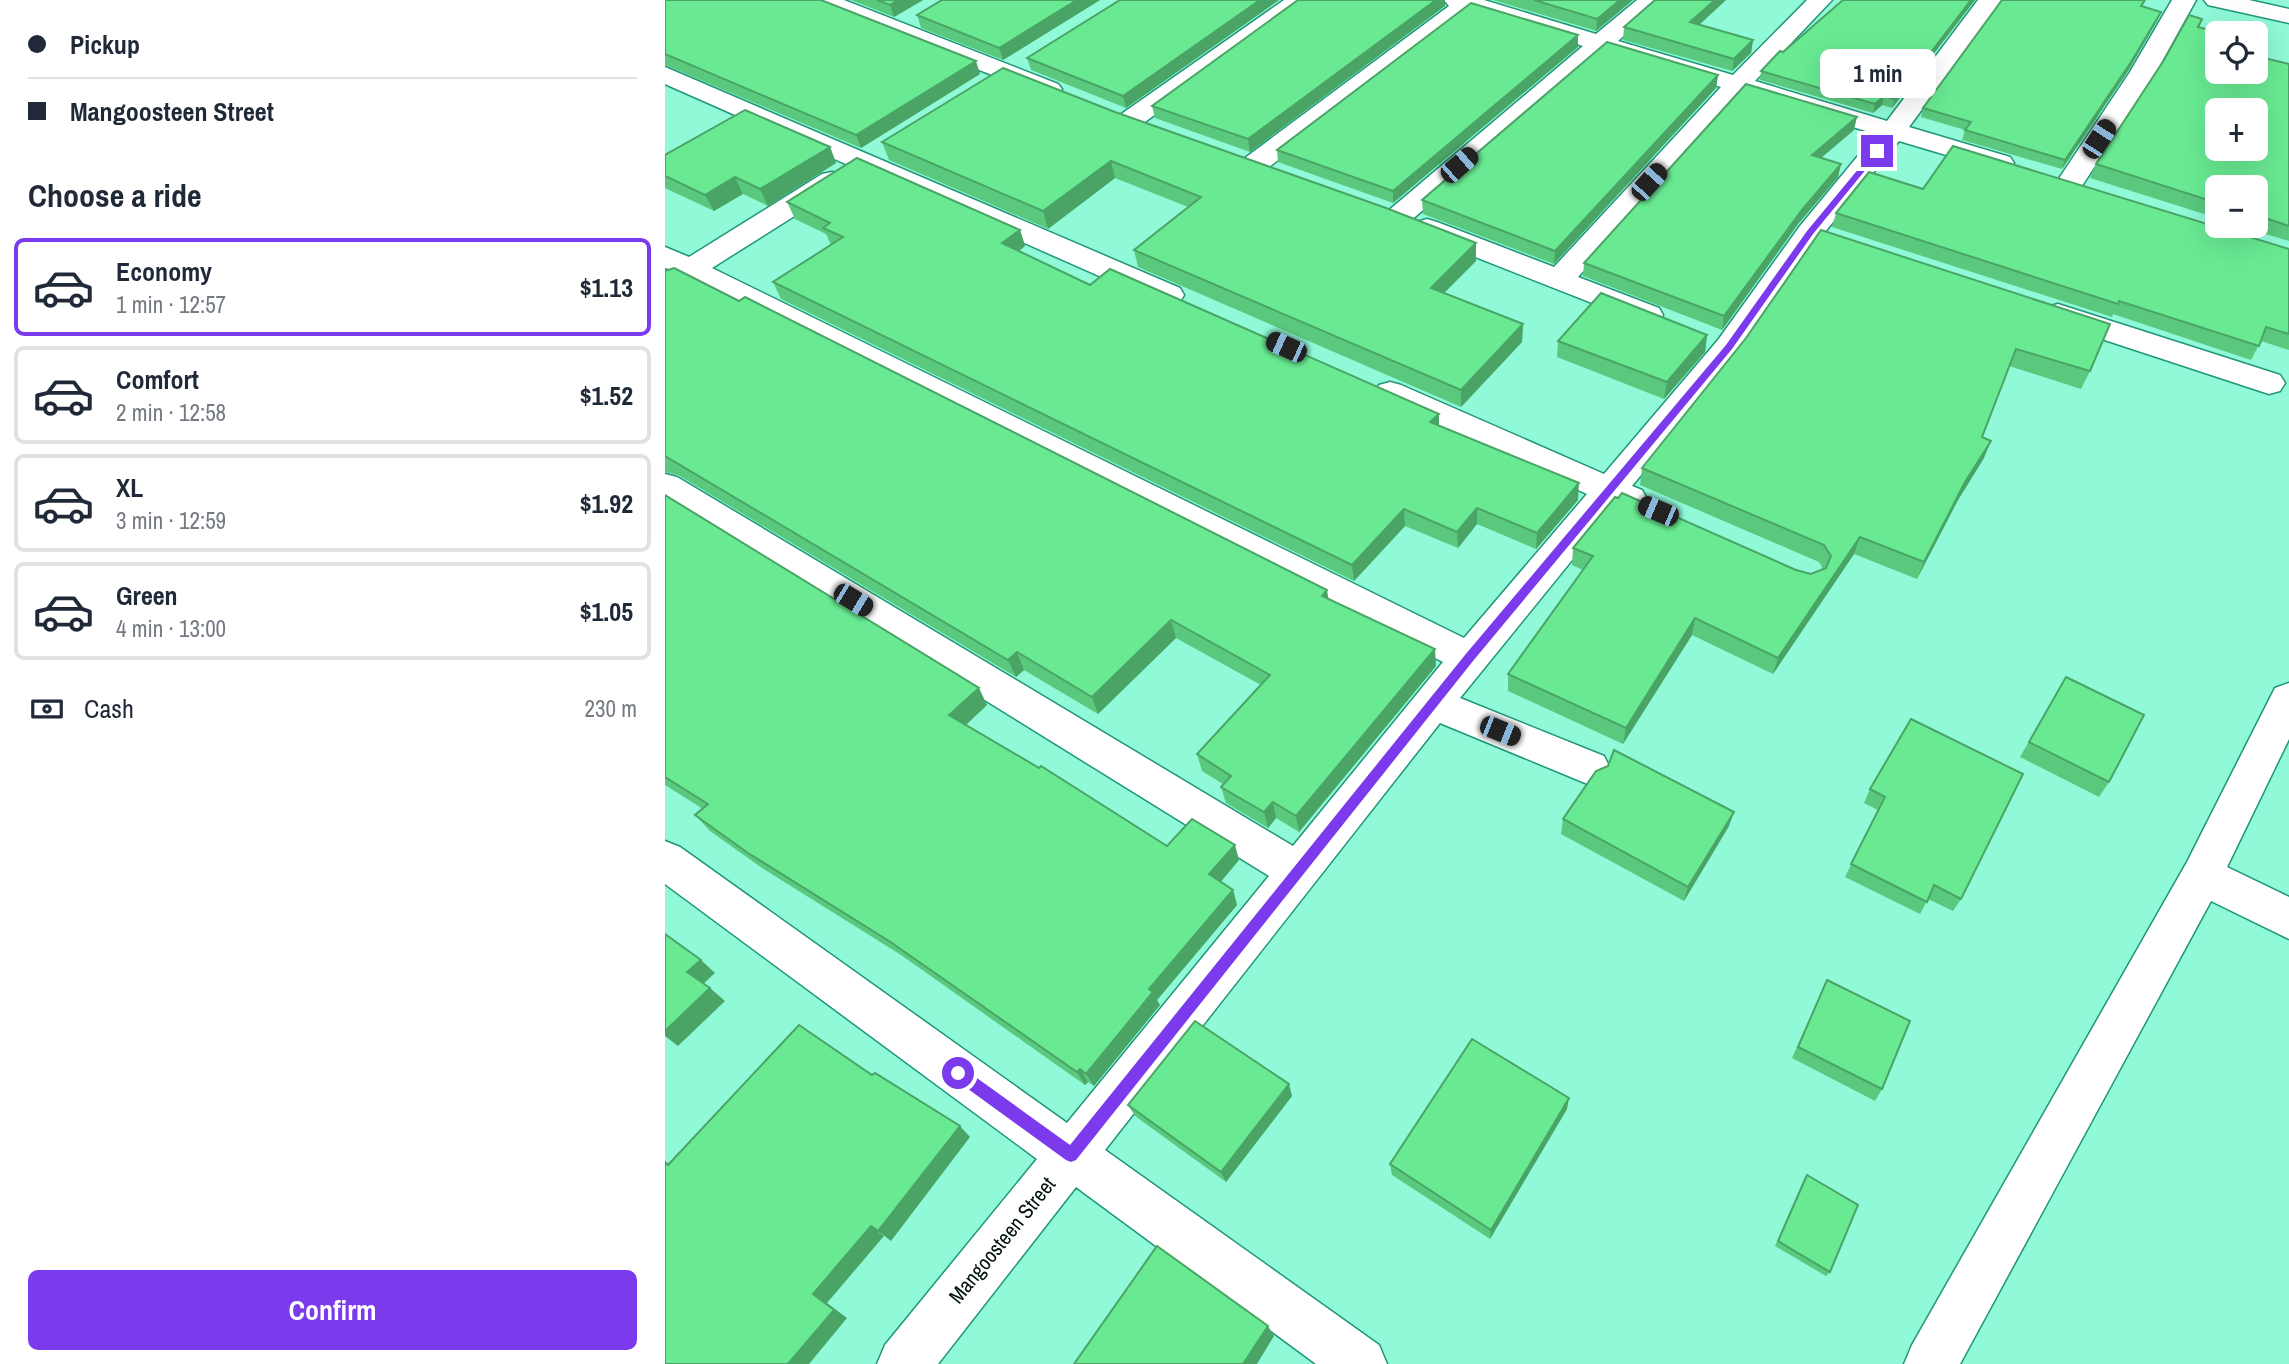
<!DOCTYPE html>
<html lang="en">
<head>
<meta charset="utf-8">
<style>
	:root { --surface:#fff; --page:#f2f2f3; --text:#1f2937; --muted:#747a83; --line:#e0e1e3; --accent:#7c3aed }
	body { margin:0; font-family:"Archivo Narrow",sans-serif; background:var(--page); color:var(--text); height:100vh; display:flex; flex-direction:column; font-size:26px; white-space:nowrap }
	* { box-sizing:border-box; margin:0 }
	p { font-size:23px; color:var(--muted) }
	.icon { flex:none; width:38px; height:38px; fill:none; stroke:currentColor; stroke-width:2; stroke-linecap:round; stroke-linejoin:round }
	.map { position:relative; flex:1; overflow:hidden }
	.drawer { display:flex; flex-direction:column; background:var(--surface); width:665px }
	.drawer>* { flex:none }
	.banner { display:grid; align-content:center; height:154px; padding:0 28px; background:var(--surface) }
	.tools { position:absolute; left:1540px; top:21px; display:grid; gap:14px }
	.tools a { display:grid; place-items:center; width:63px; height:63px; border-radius:10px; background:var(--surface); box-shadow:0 7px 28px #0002; font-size:35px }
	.end { position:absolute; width:32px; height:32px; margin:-16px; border:9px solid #7c3aed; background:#fff; box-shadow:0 0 0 4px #fff }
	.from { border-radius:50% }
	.bubble { position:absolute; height:49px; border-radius:10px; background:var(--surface); box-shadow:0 7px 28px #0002; font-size:23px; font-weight:700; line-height:49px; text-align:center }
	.car { position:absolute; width:21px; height:42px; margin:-21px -10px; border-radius:9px; box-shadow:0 0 5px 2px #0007; background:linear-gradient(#222 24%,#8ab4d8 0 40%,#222 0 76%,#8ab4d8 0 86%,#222 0) }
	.banner b { display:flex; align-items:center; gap:24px; height:66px; font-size:26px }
	.banner b+b { border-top:2px solid var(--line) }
	.banner i { width:18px; height:18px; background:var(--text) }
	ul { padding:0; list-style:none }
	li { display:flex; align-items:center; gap:21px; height:98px; margin:0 14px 10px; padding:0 14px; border:4px solid var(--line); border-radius:10px }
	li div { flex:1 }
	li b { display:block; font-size:26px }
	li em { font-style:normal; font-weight:700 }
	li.active { border-color:var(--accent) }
	li>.icon { width:63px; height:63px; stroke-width:1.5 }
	h2 { padding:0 28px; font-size:32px; line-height:84px }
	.pay { display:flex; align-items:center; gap:18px; height:77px; padding:0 28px; font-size:26px }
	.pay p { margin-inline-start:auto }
	.primary-button { display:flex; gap:14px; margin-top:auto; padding:14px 28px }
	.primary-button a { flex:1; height:80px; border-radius:10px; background:var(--accent); color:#fff; font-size:28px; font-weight:700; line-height:80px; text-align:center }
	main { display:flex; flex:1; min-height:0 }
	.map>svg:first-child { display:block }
</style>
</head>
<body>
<main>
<section class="drawer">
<div class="banner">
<b><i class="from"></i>Pickup</b>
<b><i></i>Mangoosteen Street</b>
</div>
<h2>Choose a ride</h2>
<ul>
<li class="active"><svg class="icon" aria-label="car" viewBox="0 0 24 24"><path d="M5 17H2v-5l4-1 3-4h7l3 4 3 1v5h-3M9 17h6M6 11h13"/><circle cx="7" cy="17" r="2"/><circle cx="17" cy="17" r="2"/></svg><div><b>Economy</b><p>1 min · 12:57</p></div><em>$1.13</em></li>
<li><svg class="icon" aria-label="car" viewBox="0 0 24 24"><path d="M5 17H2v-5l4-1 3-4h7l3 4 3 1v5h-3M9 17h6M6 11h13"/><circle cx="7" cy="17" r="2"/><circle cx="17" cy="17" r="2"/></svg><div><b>Comfort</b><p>2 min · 12:58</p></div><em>$1.52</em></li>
<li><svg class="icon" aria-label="car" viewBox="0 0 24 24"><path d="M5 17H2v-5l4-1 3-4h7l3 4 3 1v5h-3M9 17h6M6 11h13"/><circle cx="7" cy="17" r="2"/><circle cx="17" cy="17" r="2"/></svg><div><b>XL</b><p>3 min · 12:59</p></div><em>$1.92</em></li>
<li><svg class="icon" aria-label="car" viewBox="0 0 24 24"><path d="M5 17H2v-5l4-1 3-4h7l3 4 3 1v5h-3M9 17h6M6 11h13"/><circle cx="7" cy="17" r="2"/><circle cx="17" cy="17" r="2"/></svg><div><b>Green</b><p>4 min · 13:00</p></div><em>$1.05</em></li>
</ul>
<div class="pay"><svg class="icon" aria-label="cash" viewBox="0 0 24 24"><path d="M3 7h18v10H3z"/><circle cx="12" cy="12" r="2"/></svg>Cash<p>230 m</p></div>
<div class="primary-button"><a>Confirm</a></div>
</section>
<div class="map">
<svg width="1624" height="1364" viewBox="0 0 1624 1364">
	<rect width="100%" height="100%" fill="#8ff9d8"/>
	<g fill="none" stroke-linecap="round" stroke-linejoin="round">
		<defs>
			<g id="minor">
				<polygon points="146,0 179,0 393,84 397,89 393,94 384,97 375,94 150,5"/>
				<polygon points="619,0 647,0 473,127 464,129 455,127 451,121 455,115"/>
				<polygon points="779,0 819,0 931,34 972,0 998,0 953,41 1068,75 1142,0 1167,0 1090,81 1222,121 1313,0 1337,0 1244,127 1345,157 1349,163 1345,169 1335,171 1234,141 1155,238 1075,354 967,486 977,490 982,499 977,508 965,511 950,507 795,698 939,756 945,768 939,780 925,785 775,723 440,1150 714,1345 722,1364 651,1364 411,1187 273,1364 212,1364 220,1345 372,1159 0,884 0,841 15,847 402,1123 604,876 0,502 0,474 12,477 628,846 778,662 27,281 11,287 0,284 0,272 4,269 0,268 0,247 24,257 157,174 167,172 177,174 181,180 177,186 47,268 799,638 922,494 714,401 709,393 714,385 725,382 736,385 939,474 1053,340 1135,226 1211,134 1078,94 913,277 994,308 998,315 994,322 983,325 752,234 748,228 752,222 762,219 772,222 889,267 1056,87 940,52 743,223 733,226 723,223 719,217 723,211 918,46 806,12 600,170 590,172 580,170 576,164 580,158 784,6"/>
				<polygon points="1507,0 1531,0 1491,72 1415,189 1405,191 1395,189 1391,183 1465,72"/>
				<polygon points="1539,0 1584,0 1624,9 1624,23 1543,5"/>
				<polygon points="0,67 515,288 519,295 515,302 504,304 493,302 0,84"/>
				<polygon points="1393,304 1615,375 1620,383 1615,391 1604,394 1382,321 1378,314 1382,307"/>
				<polygon points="1624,683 1624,739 1562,867 1624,897 1624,939 1546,901 1295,1364 1239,1364 1247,1345 1522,862 1610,688"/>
			</g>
		</defs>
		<use href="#minor" stroke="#1f9679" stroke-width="3"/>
		<use href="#minor" fill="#fff" fill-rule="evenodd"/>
	</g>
	<g fill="#5ac97e">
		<polygon points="0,0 315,74 196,148 0,65"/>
		<polygon points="186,0 258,0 229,17"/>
		<polygon points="277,0 435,0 338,60 256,28 252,15"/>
		<polygon points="455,0 614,0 461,108 366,70 362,58"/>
		<polygon points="828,0 968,0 931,31"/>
		<polygon points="990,0 1061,0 1034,25 1088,40 1086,53 1067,71 958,40 959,27"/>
		<polygon points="1178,0 1310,0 1227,108 1217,105 1208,113 1095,80 1096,71"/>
		<polygon points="780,6 585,152 490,118 487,106"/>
		<polygon points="1478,7 1496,12 1492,21 1463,71 1397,169 1297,140 1300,130 1256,117 1258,108"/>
		<polygon points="1537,19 1534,27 1552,72 1624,64 1624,241 1574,226 1591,226 1591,187 1552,187 1552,218 1425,178 1431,164"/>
		<polygon points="913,47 728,203 613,162 612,150"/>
		<polygon points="1053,75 1051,88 889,264 758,214 757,200"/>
		<polygon points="450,112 811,243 811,261 779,293 858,324 857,342 796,407 473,267 469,250 523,207 450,178 383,229 224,160 217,142"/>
		<polygon points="1189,130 1156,158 1176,164 1173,177 1133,224 1057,330 918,276 919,263"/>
		<polygon points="165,147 171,163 103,206 78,194 49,211 0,188 0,155"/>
		<polygon points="1258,189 1624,249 1624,350 1596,341 1586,360 1448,314 1447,317 1167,227 1171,213"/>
		<polygon points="122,202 355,230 360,246 354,251 425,285 774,426 913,500 871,549 812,524 793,548 740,526 689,581 116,299 108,282 166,245 161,234 130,219"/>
		<polygon points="1156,230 1425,371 1416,389 1344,366 1317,437 1319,458 1293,500 1252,579 1189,554 1108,674 1027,635 958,744 843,691 843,674 918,570 907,565 908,548 1131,570 1146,574 1158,569 1154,562 975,485 977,468 1081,338"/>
		<polygon points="0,271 664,599 771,666 634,832 611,818 603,828 561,803 556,787 558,784 537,771 532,754 596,685 511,638 433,714 359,670 351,677 13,475 0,472"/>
		<polygon points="1042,335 1040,352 999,399 892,357 893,341"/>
		<polygon points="0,495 322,705 301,725 502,846 574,860 555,882 568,890 572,905 492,1000 495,1005 429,1086 423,1082 420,1085 236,955 97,868 45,831 30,815 38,809 0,785"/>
		<polygon points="1401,677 1444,782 1434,797 1355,757"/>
		<polygon points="1246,719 1296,899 1288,911 1263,899 1255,914 1180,877 1213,810 1199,803 1205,789"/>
		<polygon points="898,819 1064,826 1019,901 896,834"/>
		<polygon points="1162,980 1217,1089 1210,1101 1127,1058"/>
		<polygon points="627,1096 561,1182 470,1116 463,1105"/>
		<polygon points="902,1109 825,1239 727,1175 725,1164"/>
		<polygon points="1142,1175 1165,1272 1161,1276 1110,1246 1139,1180"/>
	</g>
	<g fill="#4aa466">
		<polygon points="233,0 258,0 229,17 225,5"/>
		<polygon points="412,0 435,0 338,60 334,48"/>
		<polygon points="595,0 614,0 461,108 458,96"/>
		<polygon points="771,0 780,0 780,6 585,152 583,139"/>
		<polygon points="955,0 968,0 931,31 932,19"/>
		<polygon points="1050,0 1061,0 1023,35 1025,22"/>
		<polygon points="1306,0 1310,0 1227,108 1230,99"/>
		<polygon points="1496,12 1492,21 1463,71 1397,169 1400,160"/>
		<polygon points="913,35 913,47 728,203 728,191"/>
		<polygon points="1088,40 1086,53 1067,71 1069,59"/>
		<polygon points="311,61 315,74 196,148 191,135"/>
		<polygon points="1053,75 1051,88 889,264 890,251"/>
		<polygon points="1219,96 1217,105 1208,113 1210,104"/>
		<polygon points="1192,117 1189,130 1144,168 1147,155"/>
		<polygon points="165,147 171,163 103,206 95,189"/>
		<polygon points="446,161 450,178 383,229 378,211"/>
		<polygon points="1176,164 1173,177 1133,224 1057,330 1059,316 1136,211"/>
		<polygon points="70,177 78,194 49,211 40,195"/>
		<polygon points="355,230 360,246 342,260 337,243"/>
		<polygon points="811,243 811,261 766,306 766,288"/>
		<polygon points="858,324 857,342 796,407 796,390"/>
		<polygon points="1042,335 1040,352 999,399 1002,382"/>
		<polygon points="774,414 774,430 765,422"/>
		<polygon points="1326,441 1319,458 1293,500 1252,579 1259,562 1300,482"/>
		<polygon points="914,483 913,500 871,549 872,533"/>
		<polygon points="812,508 812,524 793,548 792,532"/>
		<polygon points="739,509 740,526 689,581 687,565"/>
		<polygon points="1195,537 1189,554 1108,674 1113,658"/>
		<polygon points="662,590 665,608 657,596"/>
		<polygon points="1030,618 1027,635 958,744 961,728"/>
		<polygon points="506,620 511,638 433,714 427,697"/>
		<polygon points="770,649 771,666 634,832 631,816"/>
		<polygon points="352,652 359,670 351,677 343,660"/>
		<polygon points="314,688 322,705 293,732 284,715"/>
		<polygon points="608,802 611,818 603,828 599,812"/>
		<polygon points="1069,812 1064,826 1019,901 1023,887"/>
		<polygon points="570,845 574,860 549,890 544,874"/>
		<polygon points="568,890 572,905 492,1000 495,1005 429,1086 421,1074 484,989"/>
		<polygon points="36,960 50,973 37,985 22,972"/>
		<polygon points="45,988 60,1001 13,1046 0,1036 0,1031"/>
		<polygon points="415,1069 423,1082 420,1085 412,1072"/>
		<polygon points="624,1084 627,1096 561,1182 556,1172"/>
		<polygon points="904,1098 902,1109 825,1239 826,1230"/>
		<polygon points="295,1126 305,1137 226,1241 213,1231"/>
		<polygon points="206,1226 219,1236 162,1303 182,1318 144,1364 123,1364 148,1294"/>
		<polygon points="603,1326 609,1336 592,1364 578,1364"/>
	</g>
	<g fill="#69ea92" stroke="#4aa466" stroke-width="2" fill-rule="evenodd">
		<polygon points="0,0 156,0 311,61 191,135 0,54"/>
		<polygon points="212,0 233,0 225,5"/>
		<polygon points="277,0 412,0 334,48 252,15"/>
		<polygon points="455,0 595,0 458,96 362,58"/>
		<polygon points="633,0 771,0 583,139 487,106"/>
		<polygon points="869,0 955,0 932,19"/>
		<polygon points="990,0 1050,0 1025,22 1088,40 1069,59 959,27"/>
		<polygon points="1178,0 1306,0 1230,99 1219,96 1210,104 1096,71 1115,51 1118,52"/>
		<polygon points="1337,0 1480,0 1476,6 1496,12 1466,62 1400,160 1300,130 1306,122 1258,108"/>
		<polygon points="806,3 913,35 728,191 612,150"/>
		<path d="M1524 15 1537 19 1533 27 1556 33H1552V72H1591V56L1624 64V226L1591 215V187H1552V203L1431 164 1499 60ZM1552 110H1591V149H1552Z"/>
		<polygon points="942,42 1053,75 890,251 757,200"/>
		<polygon points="338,68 450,112 721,208 811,243 766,288 858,324 796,390 469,250 536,197 446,161 378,211 217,142"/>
		<polygon points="1081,84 1192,117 1147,155 1176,164 1136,211 1059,316 919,263"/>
		<polygon points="80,110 165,147 95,189 70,177 40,195 0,176 0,155"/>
		<polygon points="1288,146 1624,249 1624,334 1601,327 1594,346 1454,301 1453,304 1171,213 1204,172 1258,189"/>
		<polygon points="192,158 355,230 337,243 425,285 445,269 774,414 765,422 914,483 872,533 812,508 792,532 739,509 687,565 108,282 178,237 158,228 165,223 122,202"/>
		<polygon points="1156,230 1445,324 1425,371 1351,349 1317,437 1326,441 1300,482 1259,562 1195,537 1113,658 1030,618 961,728 843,674 928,556 908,548 950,497 953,498 957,493 1131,570 1146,574 1161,568 1166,556 1159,545 977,468 1081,338"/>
		<polygon points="9,268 74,301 80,297 662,590 657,596 770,649 631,816 608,802 599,812 556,787 566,776 532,754 605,675 506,620 427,697 352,652 343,660 0,456 0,271"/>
		<polygon points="936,293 1042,335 1002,382 893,341"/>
		<polygon points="0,495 314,688 284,715 374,768 376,766 502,846 527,819 570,845 544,874 568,890 484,989 488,992 421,1074 415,1069 412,1072 224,941 83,853 30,815 43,804 0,777"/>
		<polygon points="1401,677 1479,715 1444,782 1364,742"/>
		<polygon points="1246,719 1358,774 1296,899 1269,885 1262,902 1186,864 1220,797 1205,789"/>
		<polygon points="949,750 1069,812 1023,887 898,819 931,771 943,766"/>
		<polygon points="0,934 36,960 22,972 45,988 0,1031"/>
		<polygon points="1162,980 1245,1021 1217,1089 1133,1047"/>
		<polygon points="530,1021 624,1084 556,1172 463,1105"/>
		<polygon points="134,1025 207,1075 210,1073 295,1126 213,1231 206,1226 148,1294 169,1310 123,1364 0,1364 0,1162 3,1165"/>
		<polygon points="807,1039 904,1098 826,1230 725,1164"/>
		<polygon points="1142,1175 1193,1205 1165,1272 1113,1241"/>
		<polygon points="492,1246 603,1326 578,1364 409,1364"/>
	</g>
	<polygon fill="#7c3aed" points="1209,150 1216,151 1148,234 1067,349 808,661 411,1160 406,1162 401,1160 288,1078 288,1068 298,1068 405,1145 800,655 1061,345 1142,231"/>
	<g text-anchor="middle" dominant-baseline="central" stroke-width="7" stroke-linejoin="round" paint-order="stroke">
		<g font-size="21" fill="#00130c" stroke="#fff">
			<text transform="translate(337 1240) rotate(-51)">Mangoosteen Street</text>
		</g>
	</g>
</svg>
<div class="tools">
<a><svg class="icon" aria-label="locate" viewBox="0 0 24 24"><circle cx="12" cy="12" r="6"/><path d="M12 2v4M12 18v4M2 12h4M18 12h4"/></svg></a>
<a>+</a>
<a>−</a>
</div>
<i class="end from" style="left:293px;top:1073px"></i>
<i class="end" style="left:1212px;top:151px"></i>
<div class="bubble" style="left:1155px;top:49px;width:116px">1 min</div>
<i class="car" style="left:1434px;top:139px;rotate:33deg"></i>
<i class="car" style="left:794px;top:165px;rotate:49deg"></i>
<i class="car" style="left:984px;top:182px;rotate:42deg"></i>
<i class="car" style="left:621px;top:347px;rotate:294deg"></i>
<i class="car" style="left:993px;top:511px;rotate:293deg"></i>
<i class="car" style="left:188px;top:600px;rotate:121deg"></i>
<i class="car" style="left:835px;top:731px;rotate:112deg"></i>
</div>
</main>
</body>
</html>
